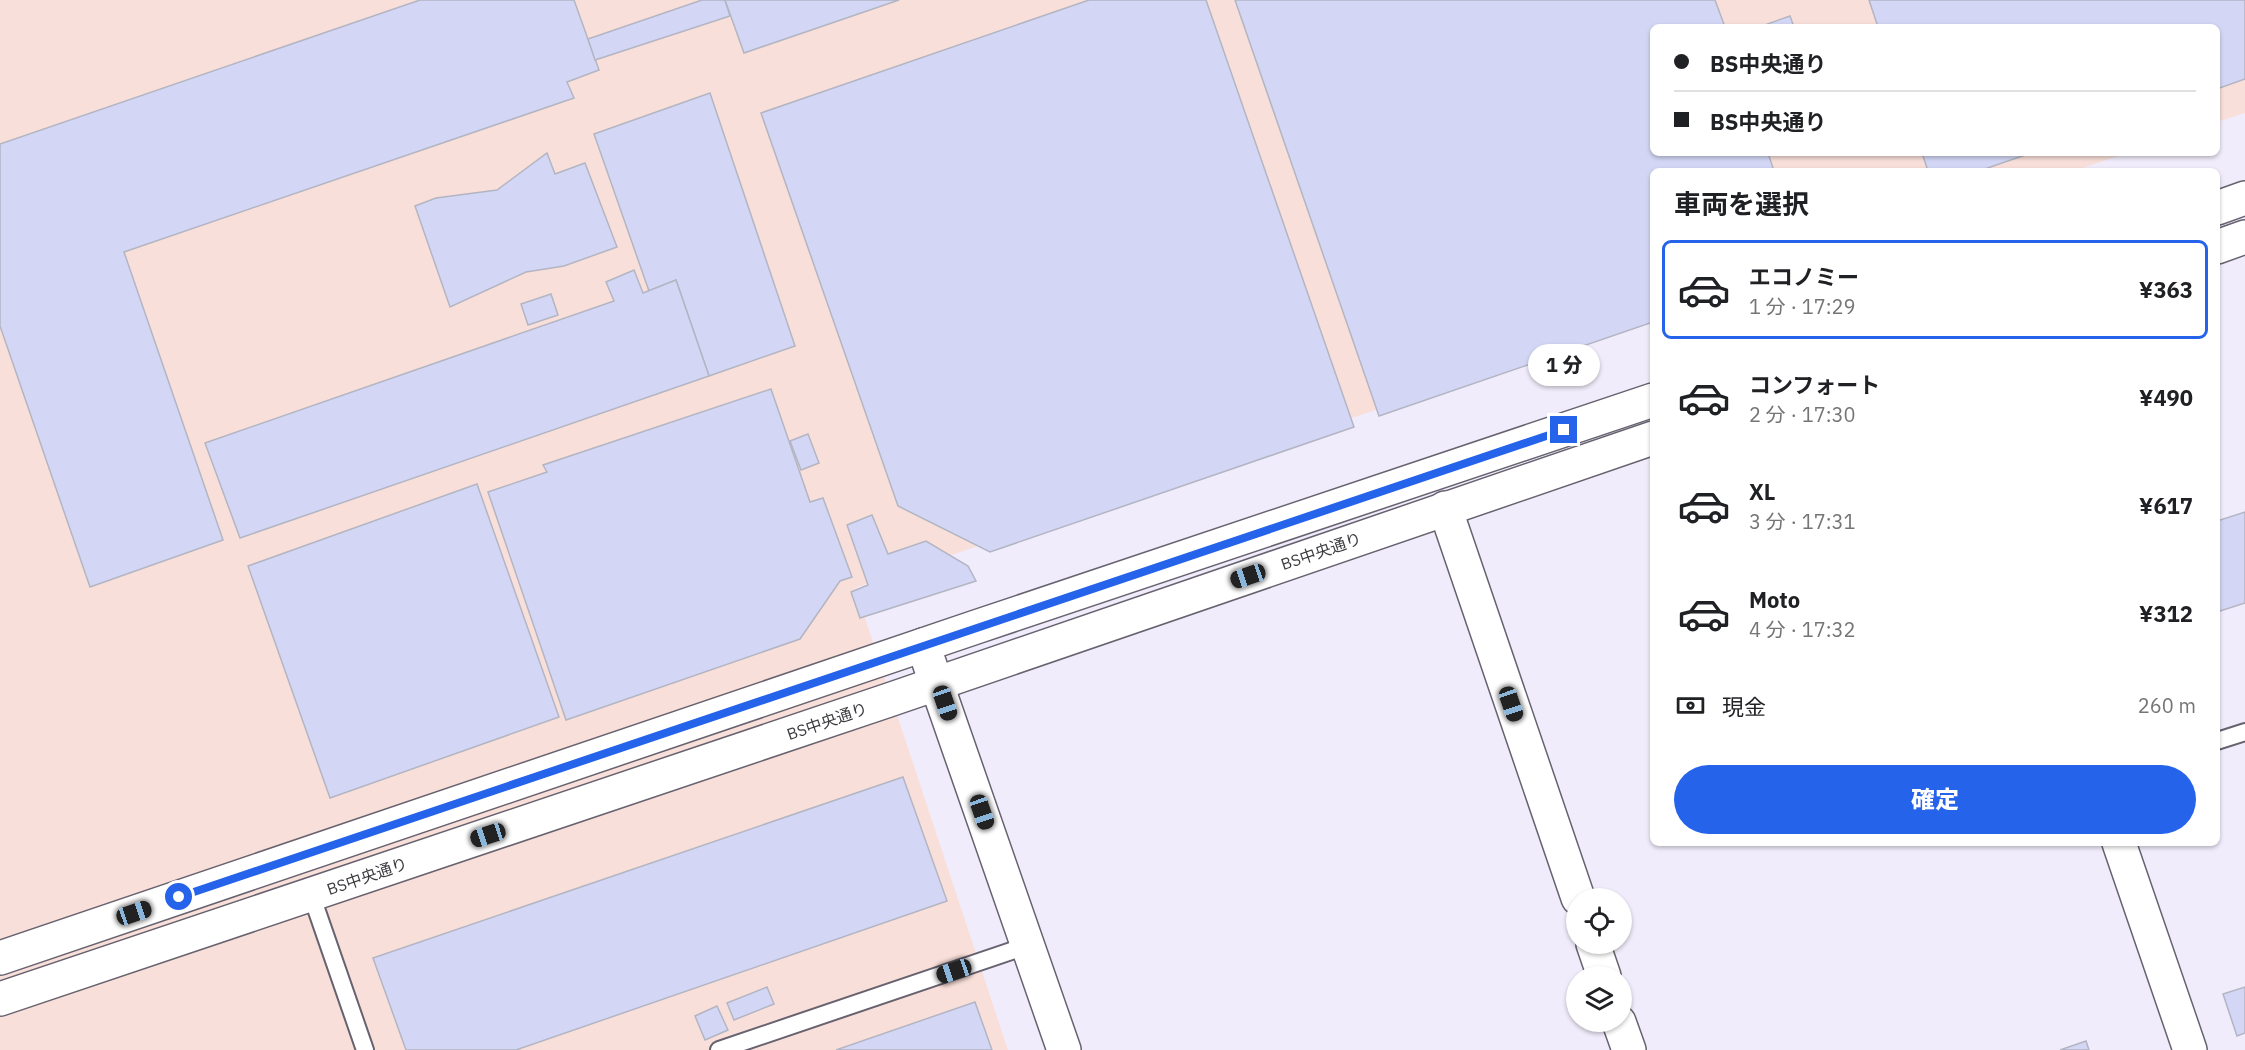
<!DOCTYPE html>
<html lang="ja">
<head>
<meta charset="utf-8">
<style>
	:root { --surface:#fff; --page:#f2f2f2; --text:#202124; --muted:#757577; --line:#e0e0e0; --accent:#2563eb }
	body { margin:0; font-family:"IBM Plex Sans","Noto Sans JP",sans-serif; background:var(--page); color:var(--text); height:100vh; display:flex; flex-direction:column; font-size:22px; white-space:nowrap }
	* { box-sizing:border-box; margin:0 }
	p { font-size:20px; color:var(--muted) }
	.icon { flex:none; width:33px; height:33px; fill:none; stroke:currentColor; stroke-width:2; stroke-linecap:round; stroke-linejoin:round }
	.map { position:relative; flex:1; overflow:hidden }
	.sheet { position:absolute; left:1650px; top:168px; width:570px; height:678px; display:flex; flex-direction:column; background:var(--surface); border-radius:9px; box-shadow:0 2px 4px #0004 }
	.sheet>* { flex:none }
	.guide { position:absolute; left:1650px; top:24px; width:570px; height:132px; border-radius:9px; box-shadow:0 2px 4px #0004; display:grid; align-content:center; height:132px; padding:0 24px; background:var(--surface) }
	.fabs { position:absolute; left:1566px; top:888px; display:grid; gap:12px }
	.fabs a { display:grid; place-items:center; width:66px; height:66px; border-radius:50%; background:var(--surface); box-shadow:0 2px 4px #0004; font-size:30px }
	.end { position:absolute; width:27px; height:27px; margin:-14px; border:8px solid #2563eb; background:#fff; box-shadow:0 0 0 3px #fff }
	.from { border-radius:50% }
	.bubble { position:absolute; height:42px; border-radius:21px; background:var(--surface); box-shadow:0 2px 4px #0004; font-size:20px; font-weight:800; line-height:42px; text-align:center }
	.car { position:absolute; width:18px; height:36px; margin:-18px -9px; border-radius:8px; box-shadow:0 0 4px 2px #0007; background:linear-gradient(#222 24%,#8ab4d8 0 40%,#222 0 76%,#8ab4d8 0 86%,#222 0) }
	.guide b { display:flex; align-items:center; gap:21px; height:57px; font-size:22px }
	.guide b+b { border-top:2px solid var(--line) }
	.guide i { width:15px; height:15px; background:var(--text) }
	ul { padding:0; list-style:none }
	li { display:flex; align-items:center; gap:18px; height:99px; margin:0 12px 9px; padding:0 12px; border:3px solid transparent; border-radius:9px }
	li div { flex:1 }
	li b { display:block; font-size:22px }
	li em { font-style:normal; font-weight:800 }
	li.selected { border-color:var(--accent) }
	li>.icon { width:54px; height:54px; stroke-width:1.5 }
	h2 { padding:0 24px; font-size:27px; line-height:72px }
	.pay { display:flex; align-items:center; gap:15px; height:66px; padding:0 24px; font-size:22px }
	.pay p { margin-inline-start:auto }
	.cta { display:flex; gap:12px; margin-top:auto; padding:12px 24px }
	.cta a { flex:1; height:69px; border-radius:36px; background:var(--accent); color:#fff; font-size:24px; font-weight:800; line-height:69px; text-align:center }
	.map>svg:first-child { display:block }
</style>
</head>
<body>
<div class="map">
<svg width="2245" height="1050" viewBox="0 0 2245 1050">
	<rect width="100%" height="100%" fill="#f1ecfb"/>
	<polygon fill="#f9dfd9" points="0,0 2245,0 2245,113 2217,122 2217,27 1653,27 1653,153 2127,153 2074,171 1653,171 1653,315 855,588 1008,1050 0,1050"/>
	<g fill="#d3d7f5" stroke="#b3b5c3" stroke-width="1.5">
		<polygon points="420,0 574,0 599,70 567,82 574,98 124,252 223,540 90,587 0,326 0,144"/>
		<polygon points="702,0 725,0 730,16 595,60 588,39"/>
		<polygon points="725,0 899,0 744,53"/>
		<polygon points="1089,0 1206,0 1354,427 990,552 898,506 761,113"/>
		<polygon points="1235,0 1715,0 1725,27 1653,27 1653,153 1768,153 1774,171 1653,171 1653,322 1379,416"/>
		<polygon points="1869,0 2245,0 2245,79 2217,89 2217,27 1878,27"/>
		<polygon points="1790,16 1794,27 1762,27 1762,26"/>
		<polygon points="710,93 795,346 709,376 676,280 649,291 594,134"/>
		<polygon points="547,153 555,174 585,163 617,247 564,266 526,272 450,307 415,206 436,198 497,190"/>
		<polygon points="1922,153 2031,153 1979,171 1928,171"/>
		<polygon points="634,270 643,293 676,280 709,376 240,538 205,443 614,301 606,282"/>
		<polygon points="551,294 558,315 528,325 521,304"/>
		<polygon points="771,389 810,502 823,498 852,577 840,581 800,639 566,720 488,492 547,472 543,465"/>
		<polygon points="808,434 819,463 801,470 790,441"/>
		<polygon points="477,484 559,717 330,798 248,566"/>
		<polygon points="2245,512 2245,603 2217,612 2217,521"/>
		<polygon points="872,515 888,554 926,541 968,566 976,581 860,618 851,592 868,585 847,525"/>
		<polygon points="903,777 947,901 516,1050 406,1050 373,958"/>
		<polygon points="767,987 774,1004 734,1020 727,1003"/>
		<polygon points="2245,987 2245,1033 2237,1036 2223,994"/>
		<polygon points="975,1002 992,1050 836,1050"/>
		<polygon points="717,1006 728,1030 705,1040 695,1016"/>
		<polygon points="2086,1041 2089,1050 2060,1050"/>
	</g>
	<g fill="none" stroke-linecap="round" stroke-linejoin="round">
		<defs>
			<g id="service">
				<polyline points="2217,741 2245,732"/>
				<polyline points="311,894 365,1050"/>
				<polyline points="719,1050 1029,945"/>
			</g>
			<g id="minor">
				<polyline points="2217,208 2245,198"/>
				<polyline points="2217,247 2245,237"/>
				<polyline points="1445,508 1578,898"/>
				<polyline points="2119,843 2190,1050"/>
				<polyline points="1593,944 1604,976"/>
				<polyline points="0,958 976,627 1653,400"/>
				<polyline points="0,999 886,701 1653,438"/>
				<polyline points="1619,1022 1629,1050"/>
			</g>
			<polyline id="tertiary" points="923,645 1064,1050"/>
		</defs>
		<use href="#service" stroke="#67626f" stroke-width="20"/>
		<use href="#minor" stroke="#67626f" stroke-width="36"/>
		<use href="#tertiary" stroke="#67626f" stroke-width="36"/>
		<use href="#service" stroke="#fff" stroke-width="16"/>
		<use href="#minor" stroke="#fff" stroke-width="33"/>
		<use href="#tertiary" stroke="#fff" stroke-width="33"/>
	</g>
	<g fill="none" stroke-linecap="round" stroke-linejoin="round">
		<polyline stroke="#2563eb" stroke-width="8" points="179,897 1564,430"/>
	</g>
	<g text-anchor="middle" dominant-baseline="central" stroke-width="4.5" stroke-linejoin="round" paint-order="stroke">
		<g font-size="16" fill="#3c3a3f" stroke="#fff">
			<text transform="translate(1321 551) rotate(-19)">BS中央通り</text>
			<text transform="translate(827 721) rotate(-19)">BS中央通り</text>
			<text transform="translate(367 876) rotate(-19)">BS中央通り</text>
		</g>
	</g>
</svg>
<div class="fabs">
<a><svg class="icon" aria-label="locate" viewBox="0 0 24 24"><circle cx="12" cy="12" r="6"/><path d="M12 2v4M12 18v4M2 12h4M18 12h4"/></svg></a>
<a><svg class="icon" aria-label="layers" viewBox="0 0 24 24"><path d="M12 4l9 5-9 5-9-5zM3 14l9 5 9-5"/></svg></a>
</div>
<i class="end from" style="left:179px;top:897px"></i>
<i class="end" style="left:1564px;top:430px"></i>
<div class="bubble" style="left:1528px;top:344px;width:72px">1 分</div>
<i class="car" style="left:1248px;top:576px;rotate:251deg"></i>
<i class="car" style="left:945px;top:703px;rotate:161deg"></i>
<i class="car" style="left:1511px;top:704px;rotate:161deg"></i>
<i class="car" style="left:982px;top:812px;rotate:161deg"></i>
<i class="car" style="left:488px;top:835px;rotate:252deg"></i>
<i class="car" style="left:134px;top:913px;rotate:71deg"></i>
<i class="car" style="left:954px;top:971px;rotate:251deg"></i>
<div class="guide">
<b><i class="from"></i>BS中央通り</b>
<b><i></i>BS中央通り</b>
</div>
<section class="sheet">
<h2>車両を選択</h2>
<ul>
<li class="selected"><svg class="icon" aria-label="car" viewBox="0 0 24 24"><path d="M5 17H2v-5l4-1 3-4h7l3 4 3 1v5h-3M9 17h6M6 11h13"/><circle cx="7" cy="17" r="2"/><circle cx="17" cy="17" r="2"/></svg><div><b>エコノミー</b><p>1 分 · 17:29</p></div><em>¥363</em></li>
<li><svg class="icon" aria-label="car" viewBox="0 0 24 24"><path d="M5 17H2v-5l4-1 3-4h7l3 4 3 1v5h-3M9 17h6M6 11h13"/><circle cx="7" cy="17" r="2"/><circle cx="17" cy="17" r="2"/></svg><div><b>コンフォート</b><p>2 分 · 17:30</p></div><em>¥490</em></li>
<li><svg class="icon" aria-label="car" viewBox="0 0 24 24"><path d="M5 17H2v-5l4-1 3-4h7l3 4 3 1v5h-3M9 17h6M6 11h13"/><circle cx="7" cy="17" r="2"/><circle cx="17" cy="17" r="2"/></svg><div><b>XL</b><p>3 分 · 17:31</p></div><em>¥617</em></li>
<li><svg class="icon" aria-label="car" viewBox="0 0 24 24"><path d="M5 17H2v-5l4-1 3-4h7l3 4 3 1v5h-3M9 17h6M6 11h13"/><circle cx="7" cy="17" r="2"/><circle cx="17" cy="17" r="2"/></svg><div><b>Moto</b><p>4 分 · 17:32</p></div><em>¥312</em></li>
</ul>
<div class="pay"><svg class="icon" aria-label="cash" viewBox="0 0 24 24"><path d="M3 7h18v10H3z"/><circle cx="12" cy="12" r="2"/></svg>現金<p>260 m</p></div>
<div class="cta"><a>確定</a></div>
</section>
</div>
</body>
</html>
